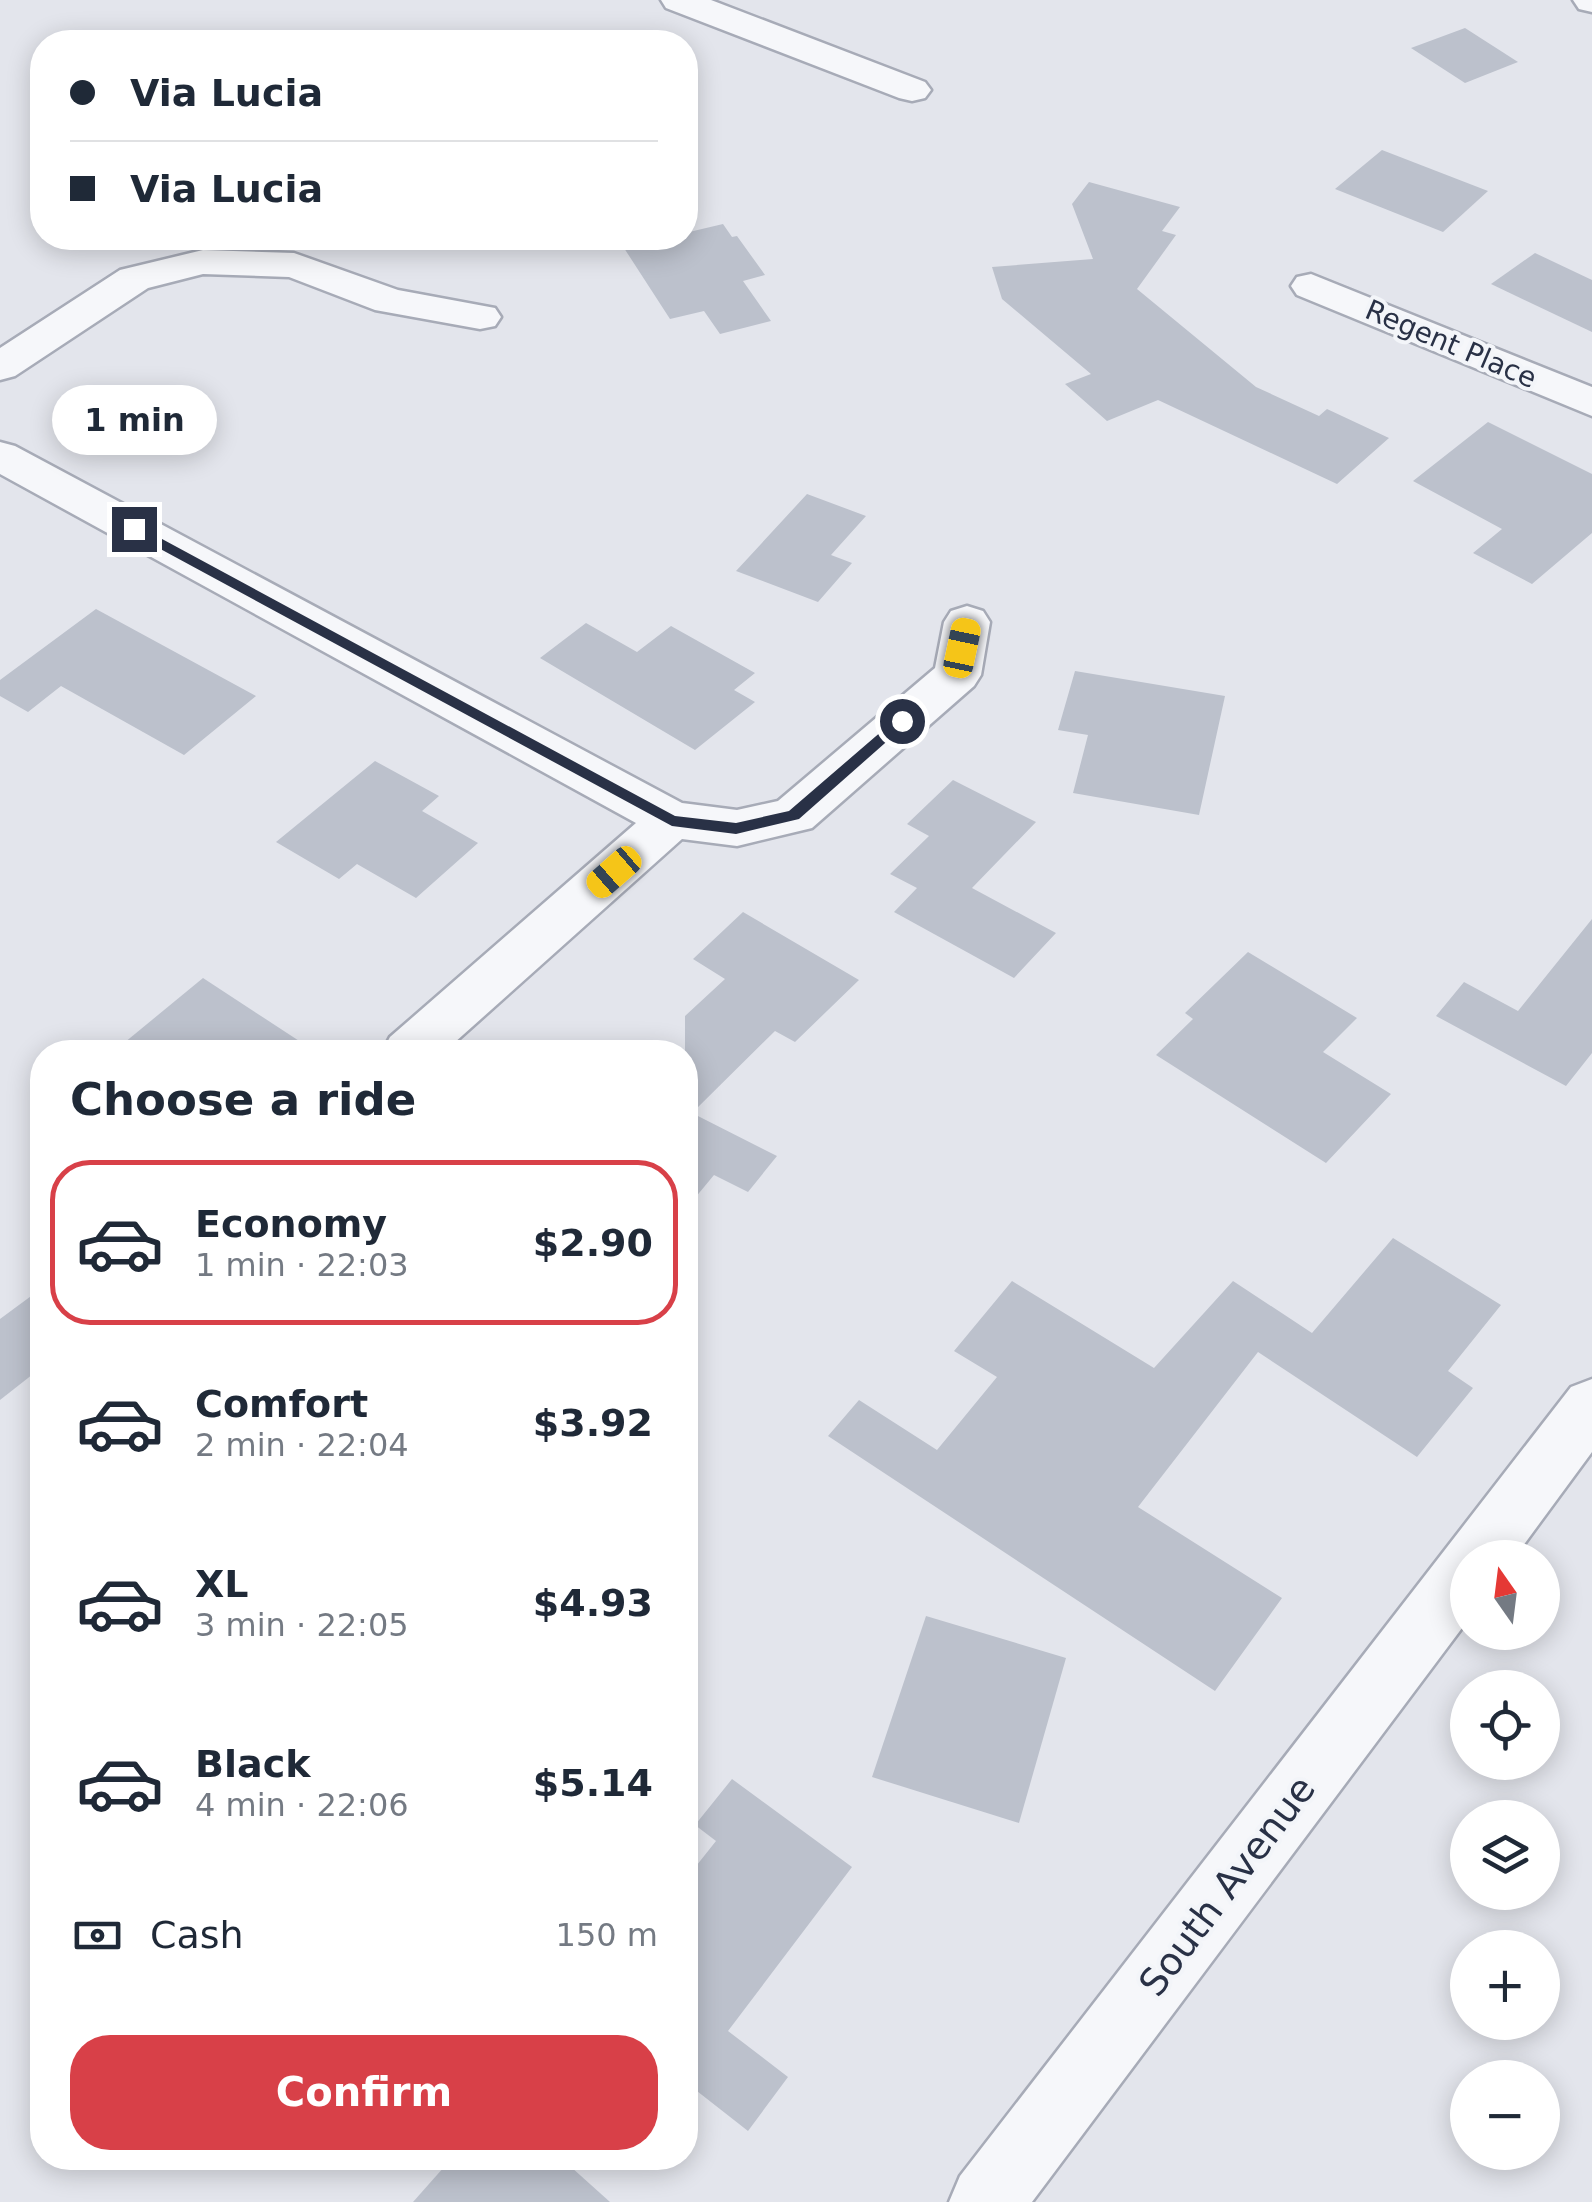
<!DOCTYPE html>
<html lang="en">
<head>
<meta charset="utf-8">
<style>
	:root { --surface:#fff; --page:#f6f6f7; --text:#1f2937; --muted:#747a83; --line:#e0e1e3; --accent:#d84048 }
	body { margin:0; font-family:"DejaVu Sans",sans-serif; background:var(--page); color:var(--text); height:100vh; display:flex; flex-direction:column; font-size:38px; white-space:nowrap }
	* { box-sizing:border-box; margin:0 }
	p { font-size:32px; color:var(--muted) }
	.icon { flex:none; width:55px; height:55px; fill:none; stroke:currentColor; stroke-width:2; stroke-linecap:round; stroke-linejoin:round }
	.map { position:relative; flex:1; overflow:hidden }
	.details { position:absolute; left:30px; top:1040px; width:668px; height:1130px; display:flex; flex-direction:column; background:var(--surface); border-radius:40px; box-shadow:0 5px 25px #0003 }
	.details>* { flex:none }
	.hud { position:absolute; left:30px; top:30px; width:668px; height:220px; border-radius:40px; box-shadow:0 5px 25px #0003; display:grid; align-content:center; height:220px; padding:0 40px; background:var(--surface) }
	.needle { width:65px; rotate:346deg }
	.buttons { position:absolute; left:1450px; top:1540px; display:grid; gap:20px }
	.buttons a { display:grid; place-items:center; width:110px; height:110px; border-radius:50%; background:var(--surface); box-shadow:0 5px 25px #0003; font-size:50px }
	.end { position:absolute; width:45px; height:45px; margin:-22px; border:12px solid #293146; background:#fff; box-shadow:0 0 0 5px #fff }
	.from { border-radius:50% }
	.bubble { position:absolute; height:70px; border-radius:35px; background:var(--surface); box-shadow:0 5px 25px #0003; font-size:32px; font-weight:800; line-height:70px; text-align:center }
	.car { position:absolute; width:30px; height:60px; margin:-30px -15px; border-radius:12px; box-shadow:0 0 8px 2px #0007; background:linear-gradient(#f5c518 24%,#345 0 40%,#f5c518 0 76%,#345 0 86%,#f5c518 0) }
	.hud b { display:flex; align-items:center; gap:35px; height:95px; font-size:38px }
	.hud b+b { border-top:2px solid var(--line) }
	.hud i { width:25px; height:25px; background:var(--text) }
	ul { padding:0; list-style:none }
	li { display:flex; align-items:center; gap:30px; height:165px; margin:0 20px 15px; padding:0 20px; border:5px solid transparent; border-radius:40px }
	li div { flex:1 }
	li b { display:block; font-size:38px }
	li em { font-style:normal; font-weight:800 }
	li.on { border-color:var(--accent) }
	li>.icon { width:90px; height:90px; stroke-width:1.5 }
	h2 { padding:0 40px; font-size:45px; line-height:120px }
	.pay { display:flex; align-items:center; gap:25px; height:110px; padding:0 40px; font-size:38px }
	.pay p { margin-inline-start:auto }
	.cta { display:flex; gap:20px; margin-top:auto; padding:20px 40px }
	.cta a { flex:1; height:115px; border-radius:40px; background:var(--accent); color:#fff; font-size:40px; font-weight:800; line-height:115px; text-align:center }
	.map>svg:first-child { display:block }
</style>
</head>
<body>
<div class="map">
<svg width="1592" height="2202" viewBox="0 0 1592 2202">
	<rect width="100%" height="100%" fill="#e3e5ec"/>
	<g fill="#bcc1cc">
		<polygon points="1465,28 1518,62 1465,83 1411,48"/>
		<polygon points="1382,150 1488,191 1443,232 1335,189"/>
		<polygon points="1089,182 1180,207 1162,231 1176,235 1137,289 1256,387 1319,416 1327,409 1389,438 1337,484 1158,400 1107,421 1065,384 1091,374 1002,299 992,267 1093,259 1072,204"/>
		<polygon points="723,224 732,237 737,236 765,275 743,281 771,321 720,334 704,311 670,319 624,248 685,238 685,233"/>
		<polygon points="1535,253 1592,280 1592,332 1491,284"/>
		<polygon points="1488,422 1592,474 1592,533 1532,584 1473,553 1502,529 1413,481"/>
		<polygon points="807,494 866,516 831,555 852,563 818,602 736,571"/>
		<polygon points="96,609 256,696 184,755 61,686 28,712 0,696 0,680"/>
		<polygon points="586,623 637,652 671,626 755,673 734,690 755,702 695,750 540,658"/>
		<polygon points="1075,671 1225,696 1199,815 1073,793 1088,735 1058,730"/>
		<polygon points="375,761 439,796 422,811 478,843 416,898 357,864 339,879 276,842"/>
		<polygon points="953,780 1036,822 972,888 1056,933 1014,978 894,912 917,888 890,874 929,836 907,824"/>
		<polygon points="743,912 859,980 795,1042 775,1031 692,1113 777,1156 748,1192 714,1175 685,1210 685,1016 725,979 693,959"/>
		<polygon points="1592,919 1592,1053 1566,1086 1436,1016 1464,982 1518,1011"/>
		<polygon points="1248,952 1357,1018 1323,1052 1391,1094 1326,1163 1156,1055 1193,1019 1185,1013"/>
		<polygon points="203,978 316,1052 113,1052"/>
		<polygon points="1393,1238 1501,1305 1448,1371 1473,1388 1417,1457 1258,1352 1138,1507 1282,1598 1215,1691 828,1436 859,1400 937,1450 997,1377 954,1351 1012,1281 1154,1368 1233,1281 1312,1333"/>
		<polygon points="42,1288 42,1367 0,1400 0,1319"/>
		<polygon points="926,1616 1066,1658 1019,1823 872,1777"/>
		<polygon points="732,1779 852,1867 728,2031 788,2077 748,2131 688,2084 685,2087 685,1880 716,1841 695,1825"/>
		<polygon points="452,2158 561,2158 610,2202 413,2202"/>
	</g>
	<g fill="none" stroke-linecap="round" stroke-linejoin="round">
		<defs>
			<g id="minor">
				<polygon points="661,0 711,0 925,82 931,90 925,98 912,101 899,98 666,8"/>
				<polygon points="1573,0 1592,0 1592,12 1579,9"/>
				<polygon points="203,250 294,253 398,290 495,308 501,317 495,326 480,329 375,310 289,277 203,274 148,288 15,376 0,380 0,348 120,270"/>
				<polygon points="1311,274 1592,387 1592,416 1297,295 1291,286 1297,277"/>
				<polygon points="0,442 15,446 682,803 737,810 778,801 935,668 944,622 951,611 967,606 983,611 990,622 981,675 974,686 812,828 737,846 682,839 444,1052 382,1052 390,1037 636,823 0,474"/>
				<polygon points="1592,1379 1592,1452 1514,1558 1468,1558 1468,1620 1032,2202 949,2202 960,2176 1571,1387"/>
			</g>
		</defs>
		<use href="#minor" stroke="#a7abb7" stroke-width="5"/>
		<use href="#minor" fill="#f6f7fa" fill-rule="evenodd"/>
	</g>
	<polygon fill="#293146" points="129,526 138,526 675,816 736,823 789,811 897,718 910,721 799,819 736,834 672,826 129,532"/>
	<g text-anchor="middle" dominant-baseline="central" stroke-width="8" stroke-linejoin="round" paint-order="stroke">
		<g font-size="28" fill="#293146" stroke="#f3f5f9">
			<text transform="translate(1451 344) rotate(23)">Regent Place</text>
		</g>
		<g font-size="38" fill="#293146" stroke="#f3f5f9">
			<text transform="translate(1227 1886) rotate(-53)">South Avenue</text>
		</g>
	</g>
</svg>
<div class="buttons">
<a><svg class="needle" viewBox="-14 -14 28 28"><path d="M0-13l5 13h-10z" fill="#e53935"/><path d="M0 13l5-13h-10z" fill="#747a83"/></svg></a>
<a><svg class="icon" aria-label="locate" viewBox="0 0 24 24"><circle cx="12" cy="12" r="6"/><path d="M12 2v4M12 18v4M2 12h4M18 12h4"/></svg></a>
<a><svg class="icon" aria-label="layers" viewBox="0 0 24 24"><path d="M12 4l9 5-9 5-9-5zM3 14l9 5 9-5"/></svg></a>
<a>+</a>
<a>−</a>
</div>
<i class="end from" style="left:902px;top:721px"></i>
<i class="end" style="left:134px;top:529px"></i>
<div class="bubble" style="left:52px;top:385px;width:165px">1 min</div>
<i class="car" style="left:962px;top:648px;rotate:12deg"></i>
<i class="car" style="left:614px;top:872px;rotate:229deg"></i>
<div class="hud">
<b><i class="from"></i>Via Lucia</b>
<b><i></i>Via Lucia</b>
</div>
<section class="details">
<h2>Choose a ride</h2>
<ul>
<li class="on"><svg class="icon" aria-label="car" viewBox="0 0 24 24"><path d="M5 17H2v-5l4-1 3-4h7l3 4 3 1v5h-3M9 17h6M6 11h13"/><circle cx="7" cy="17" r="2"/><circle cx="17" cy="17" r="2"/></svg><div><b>Economy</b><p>1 min · 22:03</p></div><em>$2.90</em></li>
<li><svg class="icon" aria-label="car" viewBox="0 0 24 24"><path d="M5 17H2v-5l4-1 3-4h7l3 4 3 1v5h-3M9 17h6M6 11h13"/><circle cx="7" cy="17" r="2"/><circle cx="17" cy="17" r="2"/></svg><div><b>Comfort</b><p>2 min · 22:04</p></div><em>$3.92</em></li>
<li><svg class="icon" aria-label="car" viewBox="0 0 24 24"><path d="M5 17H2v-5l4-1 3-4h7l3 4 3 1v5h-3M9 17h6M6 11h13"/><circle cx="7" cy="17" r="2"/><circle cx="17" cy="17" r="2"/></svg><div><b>XL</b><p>3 min · 22:05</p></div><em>$4.93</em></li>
<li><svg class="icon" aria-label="car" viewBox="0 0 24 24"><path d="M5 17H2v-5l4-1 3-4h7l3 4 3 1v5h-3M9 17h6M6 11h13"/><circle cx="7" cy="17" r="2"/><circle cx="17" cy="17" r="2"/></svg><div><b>Black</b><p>4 min · 22:06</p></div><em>$5.14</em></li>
</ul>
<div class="pay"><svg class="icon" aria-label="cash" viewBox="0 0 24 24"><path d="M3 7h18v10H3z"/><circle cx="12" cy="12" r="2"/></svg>Cash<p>150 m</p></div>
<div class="cta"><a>Confirm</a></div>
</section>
</div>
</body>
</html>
